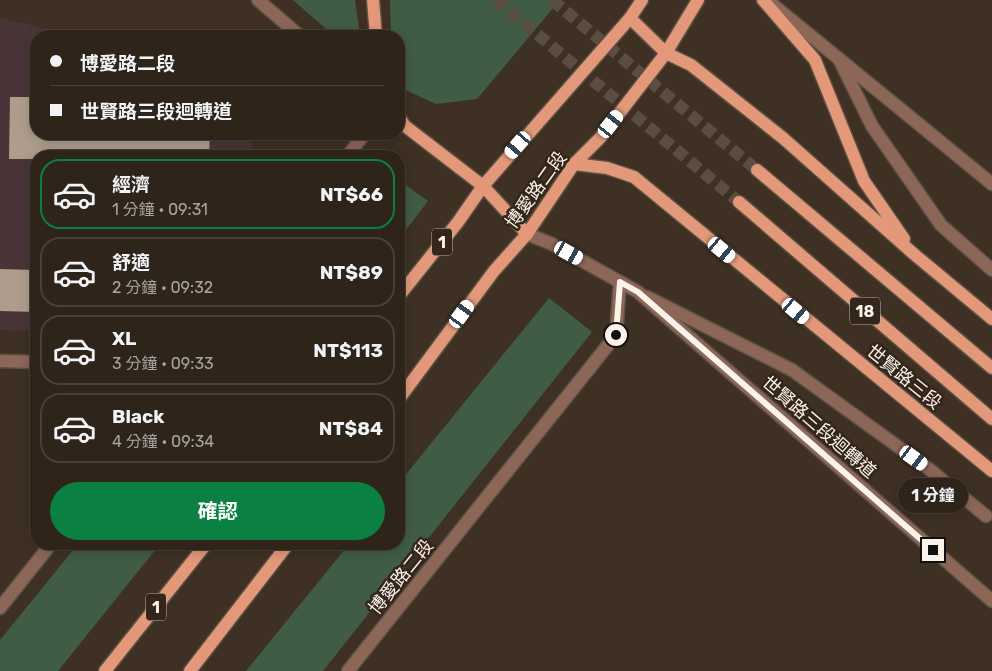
<!DOCTYPE html>
<html lang="zh-TW">
<head>
<meta charset="utf-8">
<style>
	:root { --surface:#2e241a; --page:#362c23; --text:#f1f3f6; --muted:#a7a4a2; --line:#494139; --accent:#0b8043 }
	body { margin:0; font-family:Rubik,"Noto Sans TC",sans-serif; background:var(--page); color:var(--text); height:100vh; display:flex; flex-direction:column; font-size:19px; white-space:nowrap }
	* { box-sizing:border-box; margin:0 }
	p { font-size:16px; color:var(--muted) }
	.icon { flex:none; width:28px; height:28px; fill:none; stroke:currentColor; stroke-width:2; stroke-linecap:round; stroke-linejoin:round }
	.map { position:relative; flex:1; overflow:hidden }
	.side { position:absolute; left:30px; top:150px; width:375px; height:400px; display:flex; flex-direction:column; background:var(--surface); border-radius:20px; box-shadow:0 2px 12px #0003,0 0 0 1px var(--line) }
	.side>* { flex:none }
	.hud { position:absolute; left:30px; top:30px; width:375px; height:110px; border-radius:20px; box-shadow:0 2px 12px #0003,0 0 0 1px var(--line); display:grid; align-content:center; height:110px; padding:0 20px; background:var(--surface) }
	.end { position:absolute; width:22px; height:22px; margin:-11px; border:6px solid #fbf2ea; background:#111; box-shadow:0 0 0 2px #111 }
	.from { border-radius:50% }
	.bubble { position:absolute; height:35px; border-radius:18px; background:var(--surface); box-shadow:0 2px 12px #0003,0 0 0 1px var(--line); font-size:16px; font-weight:700; line-height:35px; text-align:center }
	.car { position:absolute; width:15px; height:30px; margin:-15px -8px; border-radius:6px; box-shadow:0 0 4px 1px #0007; background:linear-gradient(#fff 24%,#345 0 40%,#fff 0 76%,#345 0 86%,#fff 0) }
	.hud b { display:flex; align-items:center; gap:18px; height:48px; font-size:19px }
	.hud b+b { border-top:1px solid var(--line) }
	.hud i { width:12px; height:12px; background:var(--text) }
	ul { padding:9px 0 0; list-style:none }
	li { display:flex; align-items:center; gap:15px; height:70px; margin:0 10px 8px; padding:0 10px; border:2px solid var(--line); border-radius:20px }
	li div { flex:1 }
	li b { display:block; font-size:19px }
	li em { font-style:normal; font-weight:700 }
	li.active { border-color:var(--accent) }
	li>.icon { width:45px; height:45px; stroke-width:1.5 }
	.primary-button { display:flex; gap:10px; margin-top:auto; padding:10px 20px }
	.primary-button a { flex:1; height:58px; border-radius:30px; background:var(--accent); color:#fff; font-size:20px; font-weight:700; line-height:58px; text-align:center }
	.map>svg:first-child { display:block }
</style>
</head>
<body>
<div class="map">
<svg width="992" height="671" viewBox="0 0 992 671">
	<rect width="100%" height="100%" fill="#3e3023"/>
	<polygon fill="#493538" points="0,18 78,36 36,36 36,134 251,134 253,156 36,156 36,331 0,330"/>
	<g fill="#415c44">
		<polygon points="293,0 355,0 360,36 334,36"/>
		<polygon points="390,0 560,0 477,99 436,104 399,87 399,36 391,36"/>
		<polygon points="399,180 428,201 399,239"/>
		<polygon points="549,298 592,332 323,671 246,671 349,544 399,544 399,483"/>
		<polygon points="78,544 160,544 58,671 0,671 0,640"/>
	</g>
	<g fill="#ae9d8d">
		<polygon points="10,97 36,97 36,134 210,134 209,156 36,156 36,159 9,159"/>
		<polygon points="0,269 36,270 36,312 0,311"/>
	</g>
	<g fill="none" stroke-linecap="round" stroke-linejoin="round">
		<g stroke="#5a4d41" stroke-width="12" stroke-dasharray="12 6" stroke-linecap="butt">
			<polyline points="496,0 739,202"/>
			<polyline points="552,0 757,170"/>
		</g>
		<defs>
			<g id="lane">
				<polyline points="839,59 872,126 941,225 992,270"/>
				<polyline points="647,297 792,370 929,469 986,516"/>
				<polyline points="0,361 36,362"/>
			</g>
			<g id="street">
				<polyline points="258,0 300,36"/>
				<polyline points="767,0 992,184"/>
				<polyline points="348,156 364,134"/>
				<polyline points="527,234 552,244 638,292 992,601"/>
				<polyline points="0,608 51,544"/>
				<polyline points="348,671 616,335 620,282"/>
			</g>
			<g id="primary">
				<polyline points="373,0 376,36"/>
				<polyline points="763,0 815,60 864,181 904,239"/>
				<polyline points="630,18 666,53 691,65 783,138 915,255 992,319"/>
				<polyline points="399,117 405,126 483,186 527,234"/>
				<polyline points="574,164 607,168 634,177 992,471"/>
				<polyline points="757,170 992,368"/>
				<polyline points="739,202 992,419"/>
				<polyline points="399,296 458,222 483,186 630,18 642,0"/>
				<polyline points="399,399 494,271 527,234 574,164 600,138 666,53 698,0"/>
				<polyline points="105,671 206,544"/>
				<polyline points="190,671 288,544"/>
			</g>
		</defs>
		<use href="#lane" stroke="#5c4f43" stroke-width="15"/>
		<use href="#street" stroke="#5c4f43" stroke-width="15"/>
		<use href="#primary" stroke="#5c4f43" stroke-width="15"/>
		<use href="#lane" stroke="#8c6758" stroke-width="12"/>
		<use href="#street" stroke="#8c6758" stroke-width="12"/>
		<use href="#primary" stroke="#e3987a" stroke-width="12"/>
	</g>
	<g fill="none" stroke-linecap="round" stroke-linejoin="round">
		<polyline stroke="#fbf2ea" stroke-width="6" points="616,335 620,282 638,292 933,550"/>
	</g>
	<g text-anchor="middle" dominant-baseline="central" stroke-width="5" stroke-linejoin="round" paint-order="stroke">
		<g fill="#34261a" stroke="#bfb5ac" stroke-width="1">
			<rect x="432" y="228.5" width="20" height="27" rx="4"/>
			<rect x="850" y="297.5" width="30" height="27" rx="4"/>
			<rect x="146" y="593.5" width="20" height="27" rx="4"/>
		</g>
		<g font-size="16" font-weight="bold" fill="#fbf2ea">
			<text x="442" y="242">1</text>
			<text x="865" y="311">18</text>
			<text x="156" y="607">1</text>
		</g>
		<g font-size="18" fill="#fbf2ea" stroke="#34261a">
			<text transform="translate(536 190) rotate(-54)">博愛路二段</text>
			<text transform="translate(904 377) rotate(39)">世賢路三段</text>
			<text transform="translate(819 427) rotate(41)">世賢路三段迴轉道</text>
			<text transform="translate(401 577) rotate(-51)">博愛路二段</text>
		</g>
	</g>
</svg>
<i class="end from" style="left:616px;top:335px"></i>
<i class="end" style="left:933px;top:550px"></i>
<div class="bubble" style="left:898px;top:478px;width:70px">1 分鐘</div>
<i class="car" style="left:611px;top:124px;rotate:38deg"></i>
<i class="car" style="left:518px;top:145px;rotate:221deg"></i>
<i class="car" style="left:722px;top:250px;rotate:130deg"></i>
<i class="car" style="left:569px;top:253px;rotate:119deg"></i>
<i class="car" style="left:796px;top:311px;rotate:130deg"></i>
<i class="car" style="left:462px;top:314px;rotate:36deg"></i>
<i class="car" style="left:914px;top:458px;rotate:126deg"></i>
<div class="hud">
<b><i class="from"></i>博愛路二段</b>
<b><i></i>世賢路三段迴轉道</b>
</div>
<section class="side">
<ul>
<li class="active"><svg class="icon" aria-label="car" viewBox="0 0 24 24"><path d="M5 17H2v-5l4-1 3-4h7l3 4 3 1v5h-3M9 17h6M6 11h13"/><circle cx="7" cy="17" r="2"/><circle cx="17" cy="17" r="2"/></svg><div><b>經濟</b><p>1 分鐘 · 09:31</p></div><em>NT$66</em></li>
<li><svg class="icon" aria-label="car" viewBox="0 0 24 24"><path d="M5 17H2v-5l4-1 3-4h7l3 4 3 1v5h-3M9 17h6M6 11h13"/><circle cx="7" cy="17" r="2"/><circle cx="17" cy="17" r="2"/></svg><div><b>舒適</b><p>2 分鐘 · 09:32</p></div><em>NT$89</em></li>
<li><svg class="icon" aria-label="car" viewBox="0 0 24 24"><path d="M5 17H2v-5l4-1 3-4h7l3 4 3 1v5h-3M9 17h6M6 11h13"/><circle cx="7" cy="17" r="2"/><circle cx="17" cy="17" r="2"/></svg><div><b>XL</b><p>3 分鐘 · 09:33</p></div><em>NT$113</em></li>
<li><svg class="icon" aria-label="car" viewBox="0 0 24 24"><path d="M5 17H2v-5l4-1 3-4h7l3 4 3 1v5h-3M9 17h6M6 11h13"/><circle cx="7" cy="17" r="2"/><circle cx="17" cy="17" r="2"/></svg><div><b>Black</b><p>4 分鐘 · 09:34</p></div><em>NT$84</em></li>
</ul>
<div class="primary-button"><a>確認</a></div>
</section>
</div>
</body>
</html>
